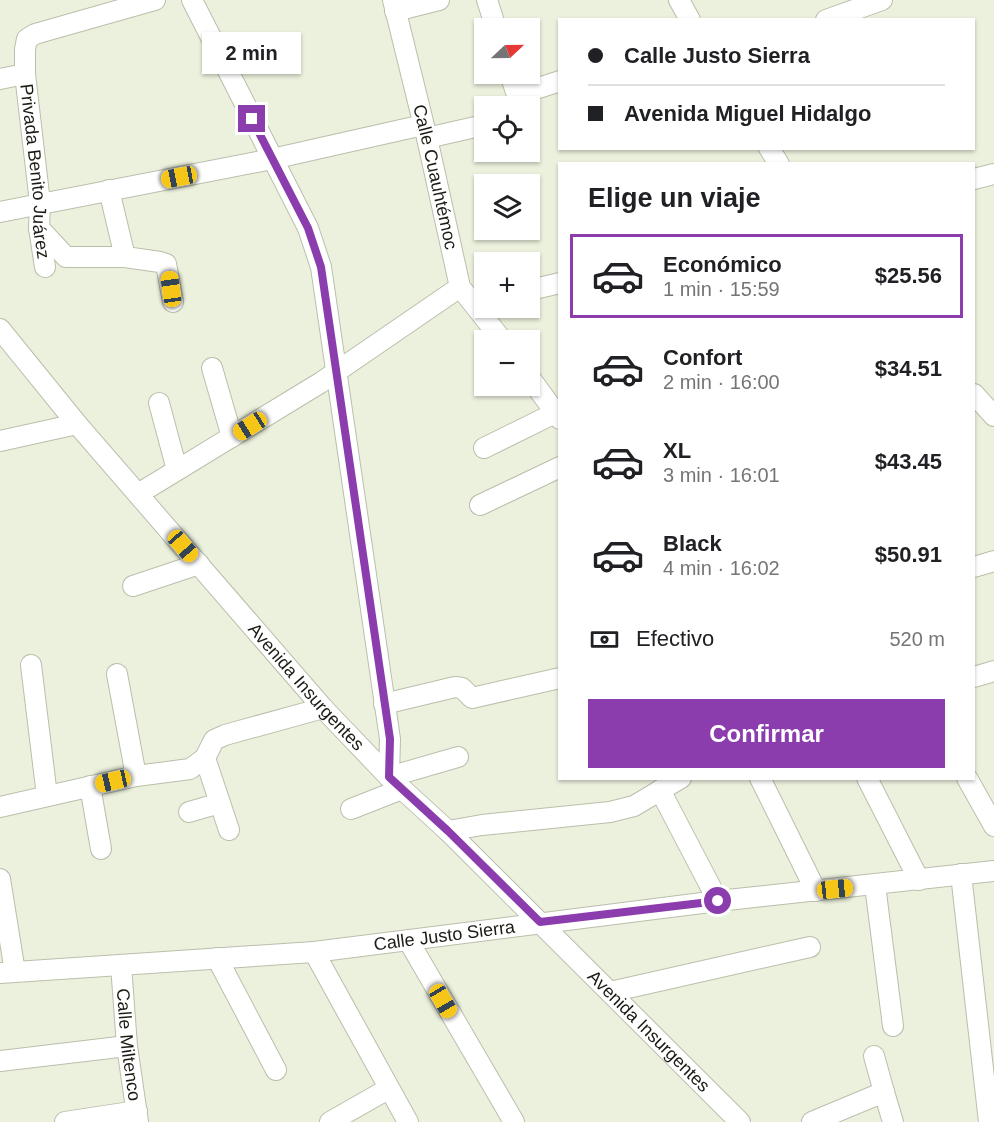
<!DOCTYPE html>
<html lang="es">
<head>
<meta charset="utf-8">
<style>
	:root { --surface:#fff; --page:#f2f2f2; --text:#202124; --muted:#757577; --line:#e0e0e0; --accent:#8c3dad }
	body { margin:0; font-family:Arial,sans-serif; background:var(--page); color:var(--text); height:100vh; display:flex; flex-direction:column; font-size:22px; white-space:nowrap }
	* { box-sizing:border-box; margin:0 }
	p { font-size:20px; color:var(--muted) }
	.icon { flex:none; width:33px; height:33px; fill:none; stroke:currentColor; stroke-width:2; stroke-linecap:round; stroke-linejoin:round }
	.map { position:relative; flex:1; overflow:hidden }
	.panel { position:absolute; left:558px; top:162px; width:417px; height:618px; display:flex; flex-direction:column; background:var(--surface); border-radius:0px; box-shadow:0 2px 4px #0004 }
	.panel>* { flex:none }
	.hud { position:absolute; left:558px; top:18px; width:417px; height:132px; border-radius:0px; box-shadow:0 2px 4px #0004; display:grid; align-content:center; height:132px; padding:0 30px; background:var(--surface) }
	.needle { width:39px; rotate:68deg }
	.tools { position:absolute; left:474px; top:18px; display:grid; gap:12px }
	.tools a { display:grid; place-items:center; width:66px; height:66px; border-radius:0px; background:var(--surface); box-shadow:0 2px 4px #0004; font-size:30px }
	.end { position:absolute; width:27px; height:27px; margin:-14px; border:8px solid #8c3dad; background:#fff; box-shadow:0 0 0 3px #fff }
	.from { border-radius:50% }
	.bubble { position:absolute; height:42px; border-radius:0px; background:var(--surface); box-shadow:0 2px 4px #0004; font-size:20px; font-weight:600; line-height:42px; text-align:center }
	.car { position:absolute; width:18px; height:36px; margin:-18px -9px; border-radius:8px; box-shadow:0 0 4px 2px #0007; background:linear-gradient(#f5c518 24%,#345 0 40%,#f5c518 0 76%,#345 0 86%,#f5c518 0) }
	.hud b { display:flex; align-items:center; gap:21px; height:57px; font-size:22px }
	.hud b+b { border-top:2px solid var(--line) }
	.hud i { width:15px; height:15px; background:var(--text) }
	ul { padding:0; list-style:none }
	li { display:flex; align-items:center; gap:18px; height:84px; margin:0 12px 9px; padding:0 18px; border:3px solid transparent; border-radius:0px }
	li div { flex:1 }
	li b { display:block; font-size:22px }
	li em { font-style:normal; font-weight:600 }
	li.active { border-color:var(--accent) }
	li>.icon { width:54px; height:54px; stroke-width:1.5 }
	h2 { padding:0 30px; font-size:27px; line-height:72px }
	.pay { display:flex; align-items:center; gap:15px; height:66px; padding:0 30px; font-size:22px }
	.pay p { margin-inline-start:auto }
	.primary-button { display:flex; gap:12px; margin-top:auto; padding:12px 30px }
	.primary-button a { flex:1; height:69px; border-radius:0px; background:var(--accent); color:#fff; font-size:24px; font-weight:600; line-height:69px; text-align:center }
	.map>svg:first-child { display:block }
</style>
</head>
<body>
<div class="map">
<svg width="994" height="1122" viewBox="0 0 994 1122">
	<rect width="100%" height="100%" fill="#ebf1dd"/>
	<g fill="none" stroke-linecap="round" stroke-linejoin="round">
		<defs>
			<g id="minor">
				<polyline points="192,0 308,228 321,267 390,739 389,777 458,757"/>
				<path id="s1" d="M393 0 427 138 460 287 502 340"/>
				<polyline points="487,0 496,28"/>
				<polyline points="679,0 690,20"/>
				<polyline points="395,11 439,0"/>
				<polyline points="826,20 882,0"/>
				<path id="s2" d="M25 74 40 203 39 228 45 267"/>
				<polyline points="510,74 517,95"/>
				<polyline points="0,79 25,74 25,49 27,39 35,34 155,0"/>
				<polyline points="516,106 517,95 560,81"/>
				<polyline points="427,138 484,125"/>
				<polyline points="769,148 779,164"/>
				<polyline points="974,179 994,174"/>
				<polyline points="109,190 125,257 160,262 166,264 173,302"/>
				<polyline points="0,212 272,159 423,125"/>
				<polyline points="39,228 66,257 125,257"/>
				<polyline points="530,290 560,283"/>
				<path id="s3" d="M0 329 77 424 323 708 389 777 448 831 740 1122"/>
				<polyline points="212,368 232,437"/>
				<polyline points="530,378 560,419"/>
				<polyline points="974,394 994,416"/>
				<polyline points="159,403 177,470"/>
				<polyline points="0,441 77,424"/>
				<polyline points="484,448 555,413"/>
				<polyline points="138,494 320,383 460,287"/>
				<polyline points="480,505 560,467"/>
				<polyline points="974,567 994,561"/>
				<polyline points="133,586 199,564"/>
				<polyline points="31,665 47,796"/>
				<polyline points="117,674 136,776"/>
				<polyline points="974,677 994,671"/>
				<polyline points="384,704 455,687 462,688 472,698 560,678"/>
				<polyline points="205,758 229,830"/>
				<polyline points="760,778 816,891"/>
				<polyline points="867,778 919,880"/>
				<polyline points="967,778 994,826"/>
				<polyline points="90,786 101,849"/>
				<polyline points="660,790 718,901"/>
				<polyline points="0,807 136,776 190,769 205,758 214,740 225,735 323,708"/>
				<polyline points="351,809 402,789"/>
				<polyline points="189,812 220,803"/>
				<polyline points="448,831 482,825 610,812 634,806 681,778"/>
				<polyline points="961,874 989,1122"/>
				<polyline points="0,879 15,972"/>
				<polyline points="875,885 893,1026"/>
				<polyline points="408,940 514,1122"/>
				<polyline points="314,952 408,1122"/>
				<polyline points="217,958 276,1070"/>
				<path id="s4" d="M121 965 127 1046 138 1122"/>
				<path id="s5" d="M0 973 314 952 718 901 994 871"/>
				<polyline points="610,992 810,947"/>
				<polyline points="874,1056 884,1092"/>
				<polyline points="0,1061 127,1046"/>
				<polyline points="65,1122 137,1111"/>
				<polyline points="330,1122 388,1089"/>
				<polyline points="812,1122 884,1092 893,1122"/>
			</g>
		</defs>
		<use href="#minor" stroke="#b9bfab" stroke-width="22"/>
		<use href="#minor" stroke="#fff" stroke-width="20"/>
	</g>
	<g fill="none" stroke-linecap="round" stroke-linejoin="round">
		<polyline stroke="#8c3dad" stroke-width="8" points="252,119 308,228 321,267 390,739 389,777 448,831 540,922 718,901"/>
	</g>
	<g text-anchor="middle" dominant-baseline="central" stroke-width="4.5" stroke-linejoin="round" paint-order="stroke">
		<g font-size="18" fill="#1a1c14" stroke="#fff">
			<text stroke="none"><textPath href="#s2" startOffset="98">Privada Benito Juárez</textPath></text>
			<text stroke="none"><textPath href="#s1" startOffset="182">Calle Cuauhtémoc</textPath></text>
			<text stroke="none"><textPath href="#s3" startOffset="471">Avenida Insurgentes</textPath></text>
			<text stroke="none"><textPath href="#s5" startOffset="446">Calle Justo Sierra</textPath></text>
			<text stroke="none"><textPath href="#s3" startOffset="957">Avenida Insurgentes</textPath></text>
			<text stroke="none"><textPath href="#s4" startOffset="80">Calle Miltenco</textPath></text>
		</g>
	</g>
</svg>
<div class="tools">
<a><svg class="needle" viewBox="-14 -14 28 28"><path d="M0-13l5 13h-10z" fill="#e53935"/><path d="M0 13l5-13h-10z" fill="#757577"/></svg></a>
<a><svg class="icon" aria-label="locate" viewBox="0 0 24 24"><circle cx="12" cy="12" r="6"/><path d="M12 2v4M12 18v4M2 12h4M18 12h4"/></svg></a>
<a><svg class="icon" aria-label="layers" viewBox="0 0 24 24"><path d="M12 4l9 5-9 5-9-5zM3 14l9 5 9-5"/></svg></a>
<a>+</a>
<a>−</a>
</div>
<i class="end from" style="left:718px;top:901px"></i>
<i class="end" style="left:252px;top:119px"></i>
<div class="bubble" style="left:202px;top:32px;width:99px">2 min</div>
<i class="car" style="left:179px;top:177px;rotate:259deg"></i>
<i class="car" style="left:171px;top:289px;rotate:352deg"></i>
<i class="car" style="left:250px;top:426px;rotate:238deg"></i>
<i class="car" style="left:183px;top:546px;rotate:139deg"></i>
<i class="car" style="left:113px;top:781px;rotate:257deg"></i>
<i class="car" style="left:835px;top:889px;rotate:84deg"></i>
<i class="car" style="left:443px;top:1001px;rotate:150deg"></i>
<div class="hud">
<b><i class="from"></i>Calle Justo Sierra</b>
<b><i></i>Avenida Miguel Hidalgo</b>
</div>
<section class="panel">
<h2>Elige un viaje</h2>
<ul>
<li class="active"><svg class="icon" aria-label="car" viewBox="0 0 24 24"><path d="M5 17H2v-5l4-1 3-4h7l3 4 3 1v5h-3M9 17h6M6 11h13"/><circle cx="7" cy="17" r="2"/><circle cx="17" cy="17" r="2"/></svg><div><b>Económico</b><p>1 min · 15:59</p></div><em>$25.56</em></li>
<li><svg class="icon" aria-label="car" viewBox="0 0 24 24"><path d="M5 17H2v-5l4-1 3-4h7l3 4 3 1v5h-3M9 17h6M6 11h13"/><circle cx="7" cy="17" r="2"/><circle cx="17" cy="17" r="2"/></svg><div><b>Confort</b><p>2 min · 16:00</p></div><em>$34.51</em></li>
<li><svg class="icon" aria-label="car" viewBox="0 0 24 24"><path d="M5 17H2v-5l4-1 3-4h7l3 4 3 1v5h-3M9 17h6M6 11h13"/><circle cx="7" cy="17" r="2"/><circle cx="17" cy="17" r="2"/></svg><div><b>XL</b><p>3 min · 16:01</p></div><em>$43.45</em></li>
<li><svg class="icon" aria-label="car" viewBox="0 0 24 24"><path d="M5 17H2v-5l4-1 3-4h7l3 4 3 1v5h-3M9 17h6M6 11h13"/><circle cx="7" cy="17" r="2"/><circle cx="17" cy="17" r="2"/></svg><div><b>Black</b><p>4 min · 16:02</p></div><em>$50.91</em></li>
</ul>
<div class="pay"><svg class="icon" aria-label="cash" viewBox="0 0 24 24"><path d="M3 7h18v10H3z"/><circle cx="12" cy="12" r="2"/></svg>Efectivo<p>520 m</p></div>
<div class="primary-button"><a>Confirmar</a></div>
</section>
</div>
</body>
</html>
